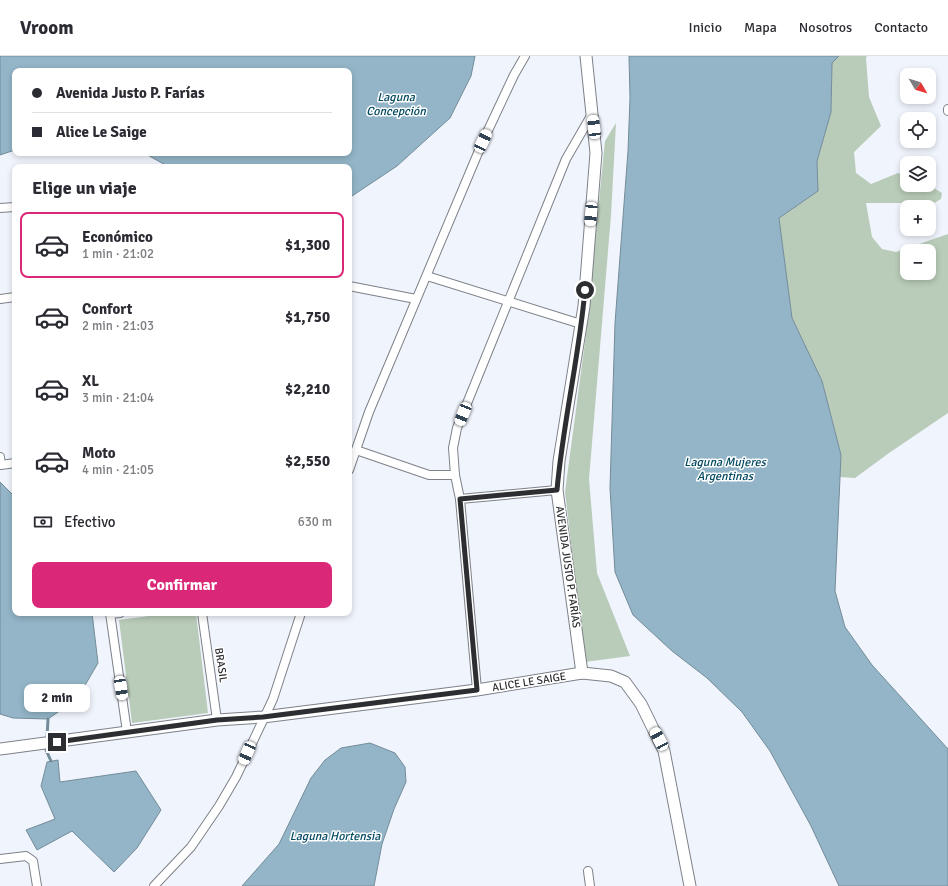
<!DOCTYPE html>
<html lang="es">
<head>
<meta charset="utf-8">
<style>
	:root { --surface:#fff; --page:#f7f7f7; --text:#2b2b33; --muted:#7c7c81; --line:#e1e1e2; --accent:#db2777 }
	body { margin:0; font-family:Signika,sans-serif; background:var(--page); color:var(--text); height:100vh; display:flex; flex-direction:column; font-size:15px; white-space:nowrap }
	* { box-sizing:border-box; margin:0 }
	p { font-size:13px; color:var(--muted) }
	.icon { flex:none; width:22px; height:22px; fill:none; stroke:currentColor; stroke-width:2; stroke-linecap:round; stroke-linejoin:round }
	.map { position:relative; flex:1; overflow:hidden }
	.panel { position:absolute; left:12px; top:108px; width:340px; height:452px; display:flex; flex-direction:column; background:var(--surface); border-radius:8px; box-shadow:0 2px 6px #0003 }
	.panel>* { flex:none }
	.guide { position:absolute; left:12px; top:12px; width:340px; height:88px; border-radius:8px; box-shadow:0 2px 6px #0003; display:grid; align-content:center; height:88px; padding:0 20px; background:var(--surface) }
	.needle { width:26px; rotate:128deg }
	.buttons { position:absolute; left:900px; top:12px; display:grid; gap:8px }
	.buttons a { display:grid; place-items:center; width:36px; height:36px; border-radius:8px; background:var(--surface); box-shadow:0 2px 6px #0003; font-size:20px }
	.end { position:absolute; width:18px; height:18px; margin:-9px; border:5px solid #2d2e31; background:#fff; box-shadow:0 0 0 2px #fff }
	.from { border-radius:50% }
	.bubble { position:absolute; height:28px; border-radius:8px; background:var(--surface); box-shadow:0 2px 6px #0003; font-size:13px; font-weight:700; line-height:28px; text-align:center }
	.car { position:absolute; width:12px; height:24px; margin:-12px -6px; border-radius:5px; box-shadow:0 0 3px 1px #0007; background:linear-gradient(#fff 24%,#345 0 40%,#fff 0 76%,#345 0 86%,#fff 0) }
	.guide b { display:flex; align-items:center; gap:14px; height:38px; font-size:15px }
	.guide b+b { border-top:1px solid var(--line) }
	.guide i { width:10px; height:10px; background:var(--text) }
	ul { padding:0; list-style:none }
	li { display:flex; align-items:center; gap:12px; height:66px; margin:0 8px 6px; padding:0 12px; border:2px solid transparent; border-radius:8px }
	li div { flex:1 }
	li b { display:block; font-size:15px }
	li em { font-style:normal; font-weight:700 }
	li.on { border-color:var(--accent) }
	li>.icon { width:36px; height:36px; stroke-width:1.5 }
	h2 { padding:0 20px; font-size:18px; line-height:48px }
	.pay { display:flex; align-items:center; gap:10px; height:44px; padding:0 20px; font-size:15px }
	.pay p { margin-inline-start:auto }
	.action { display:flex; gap:8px; margin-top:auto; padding:8px 20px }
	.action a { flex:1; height:46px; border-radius:8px; background:var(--accent); color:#fff; font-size:16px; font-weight:700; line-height:46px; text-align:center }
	header { display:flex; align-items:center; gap:24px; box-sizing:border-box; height:56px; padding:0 20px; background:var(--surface); border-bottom:1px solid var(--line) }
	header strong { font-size:19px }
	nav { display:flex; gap:22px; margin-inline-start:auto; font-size:14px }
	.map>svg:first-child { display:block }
</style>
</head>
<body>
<header>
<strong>Vroom</strong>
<nav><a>Inicio</a><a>Mapa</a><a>Nosotros</a><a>Contacto</a></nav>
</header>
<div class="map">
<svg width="948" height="830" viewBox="0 0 948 830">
	<rect width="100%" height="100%" fill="#f0f4fc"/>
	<g fill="#b9cbb9" fill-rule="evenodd">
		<path d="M839 0H867L866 2 869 41 881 70 854 96 856 117 871 128 898 117 907 120V129H929L942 137 941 143 931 149 905 147H866L872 181 882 193 896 196 948 178V357L889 397 855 422 840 421 841 399 822 325 792 262 779 162 818 135 817 105 831 56 832 7ZM907 195H929V217H907Z"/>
		<polygon points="616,67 611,159 589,423 597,517 630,600 585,606 565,436 585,286 605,85"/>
		<polygon points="171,557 196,557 208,657 132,667 119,564"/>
	</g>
	<g fill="#93b5c7" stroke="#748c9a">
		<polygon points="0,0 475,0 471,20 450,62 397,110 349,142 349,111 169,111 144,97 349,97 349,15 15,15 15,94 0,99"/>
		<polygon points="629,0 839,0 832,7 831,56 817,105 818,135 779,162 792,262 822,325 841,399 835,535 845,571 872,609 948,693 948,830 839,830 811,770 770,695 742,656 707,622 672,595 633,559 615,516 610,432 615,267 628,95 630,42"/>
		<polygon points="0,426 15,441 15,557 92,557 98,607 77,643 48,663 13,662 0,658"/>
		<polygon points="370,687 395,697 405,711 406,726 394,753 382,788 374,830 242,830 279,788 311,722 325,704 341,692"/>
		<polygon points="58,704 60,726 136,715 161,754 137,792 114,816 72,775 37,794 26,774 55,763 41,730 47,706"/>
	</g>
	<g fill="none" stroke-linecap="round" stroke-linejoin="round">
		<g stroke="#748c9a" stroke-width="3">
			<polyline points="47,682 48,663"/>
			<polyline points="46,694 51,705"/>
		</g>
		<defs>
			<g id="minor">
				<polyline points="948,53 948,55"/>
				<polyline points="0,152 15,151"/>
				<polyline points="427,220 581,268"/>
				<polyline points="349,230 416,243"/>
				<polyline points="0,243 15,241"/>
				<polyline points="356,394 429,419 455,419"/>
				<polyline points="0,401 1,409 15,407"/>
				<polyline points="349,414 369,356 483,85 514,19 525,0"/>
				<polyline points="460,443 557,434"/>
				<polyline points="110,557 127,676"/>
				<polyline points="202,557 217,664"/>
				<polyline points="110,558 120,557"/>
				<polyline points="477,634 460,443 455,419 453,392 457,372 566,103 592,58"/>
				<polyline points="0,803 26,800 33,805 37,830"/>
				<polyline points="588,815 590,830"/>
				<polyline points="154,830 191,791 219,750 236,721 273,643 301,557"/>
			</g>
			<g id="tertiary">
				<polyline points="582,617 557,434 559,405 584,250 596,97 586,0"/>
				<polyline points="0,693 217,664 263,661 477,634 582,617 611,620 625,626 641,648 664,695 690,830"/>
			</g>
		</defs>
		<use href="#minor" stroke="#7d8188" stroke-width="10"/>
		<use href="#tertiary" stroke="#7d8188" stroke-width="13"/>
		<use href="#minor" stroke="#fff" stroke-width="8"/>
		<use href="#tertiary" stroke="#fff" stroke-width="11"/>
	</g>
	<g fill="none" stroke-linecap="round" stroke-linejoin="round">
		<path stroke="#2d2e31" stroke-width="5" d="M57 686 217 664 263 661 477 634 460 443 557 434C563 367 579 301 585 234"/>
	</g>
	<g text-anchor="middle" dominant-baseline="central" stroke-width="3" stroke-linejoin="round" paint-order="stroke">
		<g font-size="11" fill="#2d2e31" stroke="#fff">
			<text transform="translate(568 511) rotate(82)">AVENIDA JUSTO P. FARÍAS</text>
			<text transform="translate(221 609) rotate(82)">BRASIL</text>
			<text transform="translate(529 626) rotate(-9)">ALICE LE SAIGE</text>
		</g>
		<g font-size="12" font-style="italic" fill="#004760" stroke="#fff">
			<text x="396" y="41">Laguna<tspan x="396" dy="14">Concepción</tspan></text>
			<text x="725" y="406">Laguna Mujeres<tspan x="725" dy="14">Argentinas</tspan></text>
			<text x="335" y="780">Laguna Hortensia</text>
		</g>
	</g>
</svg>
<div class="buttons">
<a><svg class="needle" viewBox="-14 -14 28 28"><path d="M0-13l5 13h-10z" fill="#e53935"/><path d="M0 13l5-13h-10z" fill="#7c7c81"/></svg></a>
<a><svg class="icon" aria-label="locate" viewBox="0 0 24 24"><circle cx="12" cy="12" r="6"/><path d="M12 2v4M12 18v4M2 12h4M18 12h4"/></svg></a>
<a><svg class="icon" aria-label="layers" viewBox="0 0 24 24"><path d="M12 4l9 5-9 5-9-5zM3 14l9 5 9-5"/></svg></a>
<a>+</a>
<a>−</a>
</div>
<i class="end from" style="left:585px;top:234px"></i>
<i class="end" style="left:57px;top:686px"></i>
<div class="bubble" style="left:24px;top:628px;width:66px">2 min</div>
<i class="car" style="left:594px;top:71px;rotate:353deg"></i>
<i class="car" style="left:483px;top:85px;rotate:25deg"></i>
<i class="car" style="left:591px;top:158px;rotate:185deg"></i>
<i class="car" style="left:463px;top:358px;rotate:202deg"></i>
<i class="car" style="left:121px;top:632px;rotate:171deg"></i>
<i class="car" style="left:659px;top:683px;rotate:332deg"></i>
<i class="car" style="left:247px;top:697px;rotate:204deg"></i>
<div class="guide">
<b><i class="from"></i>Avenida Justo P. Farías</b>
<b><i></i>Alice Le Saige</b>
</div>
<section class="panel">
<h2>Elige un viaje</h2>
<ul>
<li class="on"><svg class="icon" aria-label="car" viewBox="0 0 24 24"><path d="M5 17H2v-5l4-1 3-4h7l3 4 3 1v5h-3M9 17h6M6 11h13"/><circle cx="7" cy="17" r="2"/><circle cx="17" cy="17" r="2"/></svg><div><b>Económico</b><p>1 min · 21:02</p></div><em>$1,300</em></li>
<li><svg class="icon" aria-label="car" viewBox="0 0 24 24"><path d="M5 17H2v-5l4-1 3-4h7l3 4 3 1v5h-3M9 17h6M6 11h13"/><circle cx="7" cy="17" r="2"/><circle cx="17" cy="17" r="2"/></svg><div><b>Confort</b><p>2 min · 21:03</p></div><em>$1,750</em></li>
<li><svg class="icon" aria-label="car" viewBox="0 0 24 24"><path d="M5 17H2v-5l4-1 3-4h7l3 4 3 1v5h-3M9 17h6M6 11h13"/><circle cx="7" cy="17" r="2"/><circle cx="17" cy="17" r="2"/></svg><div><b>XL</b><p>3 min · 21:04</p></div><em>$2,210</em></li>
<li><svg class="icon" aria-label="car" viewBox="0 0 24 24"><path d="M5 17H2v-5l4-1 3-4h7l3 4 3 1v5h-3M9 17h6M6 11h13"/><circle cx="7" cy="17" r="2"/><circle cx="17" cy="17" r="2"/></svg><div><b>Moto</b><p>4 min · 21:05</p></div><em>$2,550</em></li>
</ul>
<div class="pay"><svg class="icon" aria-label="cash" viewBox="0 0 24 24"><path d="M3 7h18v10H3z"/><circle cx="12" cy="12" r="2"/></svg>Efectivo<p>630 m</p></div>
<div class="action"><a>Confirmar</a></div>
</section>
</div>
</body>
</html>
